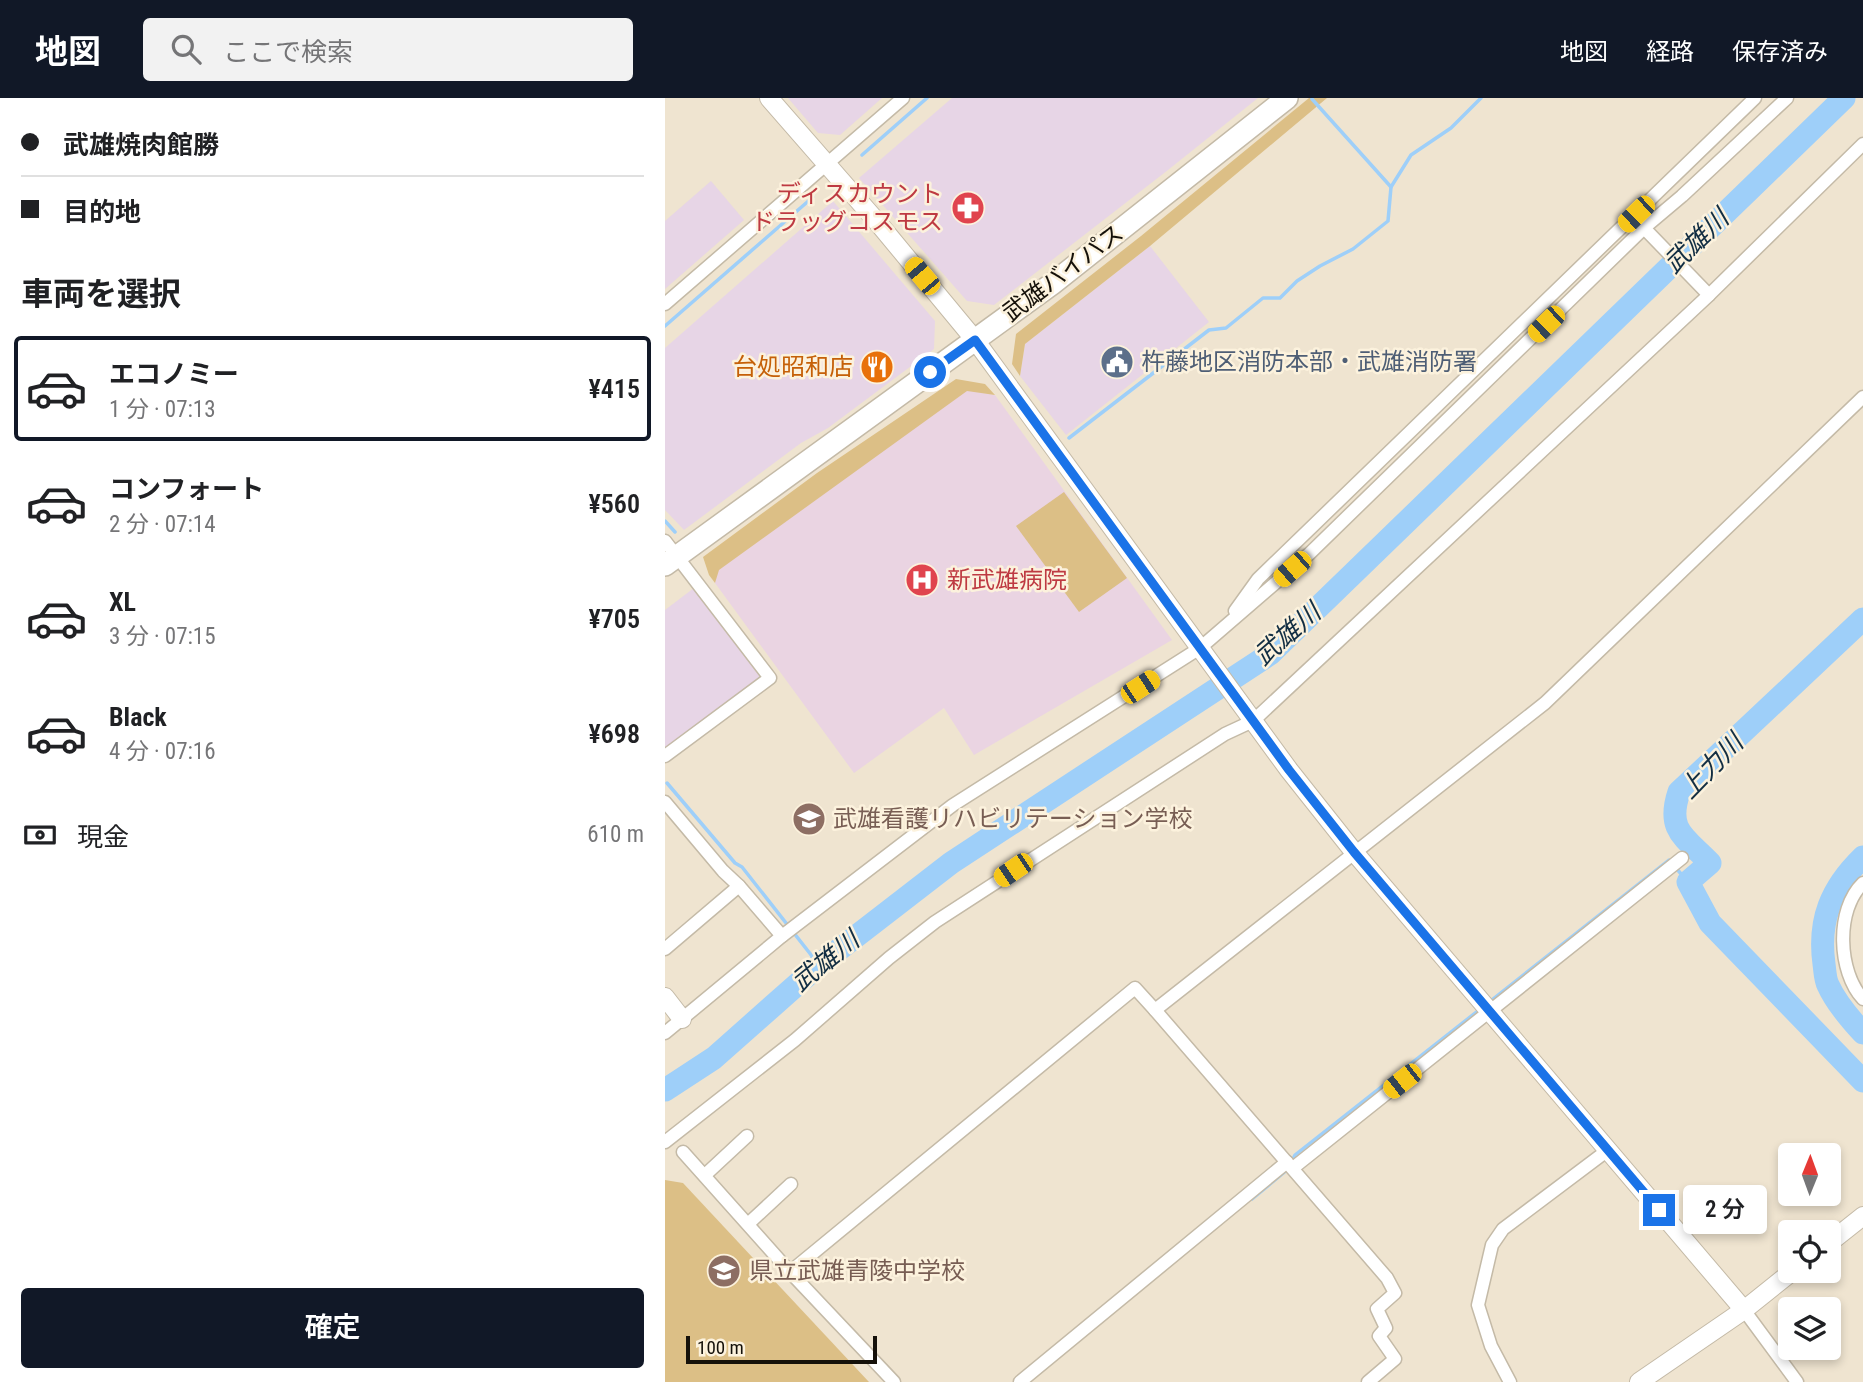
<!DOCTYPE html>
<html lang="ja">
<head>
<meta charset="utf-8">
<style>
	:root { --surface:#fff; --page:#f2f2f2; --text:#202124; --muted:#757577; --line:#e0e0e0; --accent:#111827 }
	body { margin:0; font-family:"Roboto Condensed","Noto Sans JP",sans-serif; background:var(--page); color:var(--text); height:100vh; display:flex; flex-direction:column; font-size:26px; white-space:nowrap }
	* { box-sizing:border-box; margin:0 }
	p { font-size:23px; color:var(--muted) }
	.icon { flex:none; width:38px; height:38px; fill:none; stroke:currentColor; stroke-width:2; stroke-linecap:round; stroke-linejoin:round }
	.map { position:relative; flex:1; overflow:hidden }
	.sheet { display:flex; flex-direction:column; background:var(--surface); width:665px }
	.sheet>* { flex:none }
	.hud { display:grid; align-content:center; height:154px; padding:0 21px; background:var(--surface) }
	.needle { width:46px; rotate:1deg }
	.controls { position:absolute; left:1113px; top:1045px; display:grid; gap:14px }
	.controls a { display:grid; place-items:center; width:63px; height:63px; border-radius:7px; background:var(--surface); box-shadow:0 4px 10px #0003; font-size:35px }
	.scale { position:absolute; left:21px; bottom:18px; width:191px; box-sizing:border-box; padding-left:7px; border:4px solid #15110a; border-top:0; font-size:19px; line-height:24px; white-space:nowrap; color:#15110a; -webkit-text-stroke:5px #fcf2dd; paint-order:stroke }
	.end { position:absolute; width:32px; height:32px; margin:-16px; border:9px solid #1a73e8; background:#fff; box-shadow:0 0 0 4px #fff }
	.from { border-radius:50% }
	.bubble { position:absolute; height:49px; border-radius:7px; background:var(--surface); box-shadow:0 4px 10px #0003; font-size:23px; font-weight:600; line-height:49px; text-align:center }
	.car { position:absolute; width:21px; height:42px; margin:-21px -10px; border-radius:9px; box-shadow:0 0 5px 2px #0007; background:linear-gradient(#f5c518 24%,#345 0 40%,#f5c518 0 76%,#345 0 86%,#f5c518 0) }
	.hud b { display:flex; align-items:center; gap:24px; height:66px; font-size:26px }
	.hud b+b { border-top:2px solid var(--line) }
	.hud i { width:18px; height:18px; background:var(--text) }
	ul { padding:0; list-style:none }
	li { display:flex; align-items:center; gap:21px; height:105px; margin:0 14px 10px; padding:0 7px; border:4px solid transparent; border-radius:7px }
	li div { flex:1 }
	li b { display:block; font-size:26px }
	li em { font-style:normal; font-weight:600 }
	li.on { border-color:var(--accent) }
	li>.icon { width:63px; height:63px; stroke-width:1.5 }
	h2 { padding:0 21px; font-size:32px; line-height:84px }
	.pay { display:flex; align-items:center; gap:18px; height:77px; padding:0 21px; font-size:26px }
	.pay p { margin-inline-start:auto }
	.action { display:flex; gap:14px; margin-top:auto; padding:14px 21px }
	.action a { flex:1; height:80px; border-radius:7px; background:var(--accent); color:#fff; font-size:28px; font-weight:600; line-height:80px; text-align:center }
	header { display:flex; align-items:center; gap:42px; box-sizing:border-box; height:98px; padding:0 35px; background:var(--accent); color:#fff }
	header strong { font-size:33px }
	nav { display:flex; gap:38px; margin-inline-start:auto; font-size:24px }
	.search { width:490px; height:63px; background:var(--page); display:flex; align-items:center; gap:18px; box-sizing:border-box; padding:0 24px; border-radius:7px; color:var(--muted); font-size:26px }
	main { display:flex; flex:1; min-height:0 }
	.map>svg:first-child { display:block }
</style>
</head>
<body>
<header>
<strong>地図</strong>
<div class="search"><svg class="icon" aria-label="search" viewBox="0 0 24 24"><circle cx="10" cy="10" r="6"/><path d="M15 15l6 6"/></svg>ここで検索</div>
<nav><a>地図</a><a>経路</a><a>保存済み</a></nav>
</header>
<main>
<section class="sheet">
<div class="hud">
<b><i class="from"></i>武雄焼肉館勝</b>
<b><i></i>目的地</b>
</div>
<h2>車両を選択</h2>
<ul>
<li class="on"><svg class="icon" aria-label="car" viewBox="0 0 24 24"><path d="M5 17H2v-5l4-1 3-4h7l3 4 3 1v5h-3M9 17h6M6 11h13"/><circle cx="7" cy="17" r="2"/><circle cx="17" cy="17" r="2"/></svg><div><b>エコノミー</b><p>1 分 · 07:13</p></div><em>¥415</em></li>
<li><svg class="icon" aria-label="car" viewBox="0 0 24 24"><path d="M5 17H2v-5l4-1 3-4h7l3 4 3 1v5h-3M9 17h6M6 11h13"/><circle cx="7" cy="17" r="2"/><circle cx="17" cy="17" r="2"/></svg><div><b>コンフォート</b><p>2 分 · 07:14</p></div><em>¥560</em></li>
<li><svg class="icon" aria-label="car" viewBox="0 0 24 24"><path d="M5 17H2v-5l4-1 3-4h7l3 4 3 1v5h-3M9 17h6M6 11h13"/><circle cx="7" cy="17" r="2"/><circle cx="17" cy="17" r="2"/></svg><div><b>XL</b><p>3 分 · 07:15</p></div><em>¥705</em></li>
<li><svg class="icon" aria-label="car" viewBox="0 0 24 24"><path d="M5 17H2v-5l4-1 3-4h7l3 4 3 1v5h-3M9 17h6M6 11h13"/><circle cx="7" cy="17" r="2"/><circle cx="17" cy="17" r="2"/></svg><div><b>Black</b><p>4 分 · 07:16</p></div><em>¥698</em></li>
</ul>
<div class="pay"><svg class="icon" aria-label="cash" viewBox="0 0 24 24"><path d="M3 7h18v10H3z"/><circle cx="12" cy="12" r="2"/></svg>現金<p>610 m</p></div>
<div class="action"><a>確定</a></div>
</section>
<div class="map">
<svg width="1198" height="1284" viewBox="0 0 1198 1284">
	<rect width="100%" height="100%" fill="#efe4d0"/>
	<g fill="#e7d5e6">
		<polygon points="123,0 217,0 175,37 153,35"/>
		<polygon points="287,0 593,0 503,72 329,207 302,203 194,80"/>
		<polygon points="46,83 79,122 0,191 0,123"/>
		<polygon points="168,103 270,223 269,251 163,330 136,345 19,432 0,412 0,250"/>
		<polygon points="485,148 544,224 401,337 355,278 360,246"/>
		<polygon points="29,490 95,579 0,650 0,512"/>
	</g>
	<polygon fill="#ead4e2" points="302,292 330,297 507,542 309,657 279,610 189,675 50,485 53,472"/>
	<g fill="#dcbf86">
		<polygon points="644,0 662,0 485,148 360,246 355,278 347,266 351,236 476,138"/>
		<polygon points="291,281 320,286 330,297 302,293 54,472 50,485 44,477 38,459 152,375"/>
		<polygon points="399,394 462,480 414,514 351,428"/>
		<polygon points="0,1082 18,1085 204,1284 0,1284"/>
	</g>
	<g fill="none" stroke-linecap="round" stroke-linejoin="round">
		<g stroke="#9ecff9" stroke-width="3.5">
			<polyline points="647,1 726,89"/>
			<polyline points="197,57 262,0"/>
			<polyline points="0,228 148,99"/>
			<polyline points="404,340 544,232 561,230 598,200 615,200 632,183 655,168 688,151 723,123 726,89 746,57 786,30 816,0"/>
			<polyline points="0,423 10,434"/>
			<polyline points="2,685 70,765 77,769 154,867"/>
			<polyline points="1011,770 1023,784"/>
			<polyline points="823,905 1004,762 1006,764"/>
			<polyline points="587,1101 622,1072 630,1057 814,912"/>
		</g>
		<g stroke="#9ecff9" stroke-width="23">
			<path d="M1198 521 1014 694C1001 733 1020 739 1045 765L1023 784 1045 825 1198 983"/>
			<path d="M1198 759C1166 790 1153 822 1159 866 1160 873 1160 881 1163 887 1171 905 1185 921 1198 935"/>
			<polyline points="0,992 49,960 154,867 286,765 605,556 1179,0"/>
		</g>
		<defs>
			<g id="street">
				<polyline points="979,130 1044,197"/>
				<polyline points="0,206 238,0"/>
				<polyline points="0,443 105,580 0,658"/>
				<polyline points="570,513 593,481 1090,0"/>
				<polyline points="0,704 58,773 74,788 0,851"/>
				<path d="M1198 785C1170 812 1173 874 1198 901"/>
				<polyline points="74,788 117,838"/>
				<polyline points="490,912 722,1180 730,1195 712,1211 721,1230 714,1238 730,1261 703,1284"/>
				<polyline points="0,935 117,838 288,707 535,550 644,456 979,130 1017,98 1122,0"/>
				<polyline points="0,1044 130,942 224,860 270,824 560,636 588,623 1044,197 1198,46"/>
				<polyline points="18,1054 125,1174"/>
				<polyline points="628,1070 1017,760"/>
				<polyline points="40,1077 82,1038"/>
				<polyline points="83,1126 126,1086"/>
				<polyline points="1079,1212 1132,1284"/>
				<polyline points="229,1284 125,1174 470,890 490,912 880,605 1198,299"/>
				<polyline points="355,1284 622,1064"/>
				<polyline points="845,1284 826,1248 813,1207 827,1147 838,1131 943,1052"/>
			</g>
			<g id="secondary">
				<polyline points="104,0 214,126 310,242 624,672 689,754 1079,1212"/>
				<polyline points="0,899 17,921"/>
				<polyline points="1164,1145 1198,1118"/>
				<polyline points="974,1284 1079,1212 1129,1172"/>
			</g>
			<polyline id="highway" points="0,467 387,186 622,0"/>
		</defs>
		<use href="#street" stroke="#c4baa7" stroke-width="15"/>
		<use href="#secondary" stroke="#c4baa7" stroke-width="20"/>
		<use href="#highway" stroke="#c4baa7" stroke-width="24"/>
		<use href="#street" stroke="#fff" stroke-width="12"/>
		<use href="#secondary" stroke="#fff" stroke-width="18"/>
		<use href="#highway" stroke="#fff" stroke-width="21"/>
	</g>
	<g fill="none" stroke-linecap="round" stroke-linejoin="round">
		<polyline stroke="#1a73e8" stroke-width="9" points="265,274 310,242 624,672 689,754 994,1112"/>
	</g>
	<defs>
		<symbol id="pharmacy-disc" viewBox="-11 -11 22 22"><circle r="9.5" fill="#e0444e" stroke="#fcf2dd"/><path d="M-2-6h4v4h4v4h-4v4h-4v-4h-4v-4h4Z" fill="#fff"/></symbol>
		<symbol id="civic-disc" viewBox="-11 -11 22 22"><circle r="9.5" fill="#5c6f8a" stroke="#fcf2dd"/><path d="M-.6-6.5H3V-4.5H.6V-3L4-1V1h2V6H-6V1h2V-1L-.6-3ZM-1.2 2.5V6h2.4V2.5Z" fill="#fff"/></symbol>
		<symbol id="restaurant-disc" viewBox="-11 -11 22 22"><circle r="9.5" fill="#e8710a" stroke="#fcf2dd"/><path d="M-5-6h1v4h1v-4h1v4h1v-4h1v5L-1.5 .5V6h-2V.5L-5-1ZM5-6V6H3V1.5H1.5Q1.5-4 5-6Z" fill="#fff"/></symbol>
		<symbol id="hospital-disc" viewBox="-11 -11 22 22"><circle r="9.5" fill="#e0444e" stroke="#fcf2dd"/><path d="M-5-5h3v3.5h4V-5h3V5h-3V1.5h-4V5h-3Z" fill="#fff"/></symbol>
		<symbol id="university-disc" viewBox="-11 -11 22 22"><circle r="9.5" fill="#8d6e63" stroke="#fcf2dd"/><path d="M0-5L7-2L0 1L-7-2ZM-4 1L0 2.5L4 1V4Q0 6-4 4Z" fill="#fff"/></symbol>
		<symbol id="school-disc" viewBox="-11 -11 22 22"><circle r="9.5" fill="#8d6e63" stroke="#fcf2dd"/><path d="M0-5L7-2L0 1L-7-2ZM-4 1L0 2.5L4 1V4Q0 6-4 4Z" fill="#fff"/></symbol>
	</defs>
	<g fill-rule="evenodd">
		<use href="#pharmacy-disc" x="284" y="91" width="38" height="38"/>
		<use href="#civic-disc" x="433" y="245" width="38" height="38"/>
		<use href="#restaurant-disc" x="193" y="250" width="38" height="38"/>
		<use href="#hospital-disc" x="238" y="463" width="38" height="38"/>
		<use href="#university-disc" x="125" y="702" width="38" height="38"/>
		<use href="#school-disc" x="40" y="1154" width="38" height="38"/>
	</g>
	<g text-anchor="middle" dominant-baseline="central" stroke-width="5" stroke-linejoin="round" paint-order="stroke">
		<g font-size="24" fill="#be3a42" stroke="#fcf2dd" text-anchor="end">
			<text x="278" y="96">ディスカウント<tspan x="278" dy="28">ドラッグコスモス</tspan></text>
			<text x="282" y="482" text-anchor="start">新武雄病院</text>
		</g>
		<g font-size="24" fill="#15110a" stroke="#fcf2dd">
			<text transform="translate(398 175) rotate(-37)">武雄バイパス</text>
		</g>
		<g font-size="24" fill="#4e5e75" stroke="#fcf2dd" text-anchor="start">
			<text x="476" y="264">杵藤地区消防本部・武雄消防署</text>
		</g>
		<g font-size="24" fill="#c56008" stroke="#fcf2dd" text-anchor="end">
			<text x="188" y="269">台処昭和店</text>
		</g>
		<g font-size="24" fill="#785e54" stroke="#fcf2dd" text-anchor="start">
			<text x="168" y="721">武雄看護リハビリテーション学校</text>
			<text x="84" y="1173">県立武雄青陵中学校</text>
		</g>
		<g font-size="26" font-style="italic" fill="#122e43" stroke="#fcf2dd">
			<text transform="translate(1031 143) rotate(-44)">武雄川</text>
			<text transform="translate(622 536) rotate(-41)">武雄川</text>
			<text transform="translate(1046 668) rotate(-46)">上力川</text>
			<text transform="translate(160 863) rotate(-39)">武雄川</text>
		</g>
	</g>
</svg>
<div class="controls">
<a><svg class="needle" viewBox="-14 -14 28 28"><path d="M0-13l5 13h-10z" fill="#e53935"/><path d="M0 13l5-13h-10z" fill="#757577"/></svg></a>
<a><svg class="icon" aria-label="locate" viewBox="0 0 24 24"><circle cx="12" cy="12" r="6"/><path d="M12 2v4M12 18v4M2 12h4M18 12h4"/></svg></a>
<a><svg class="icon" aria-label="layers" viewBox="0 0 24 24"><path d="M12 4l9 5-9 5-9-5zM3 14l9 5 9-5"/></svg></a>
</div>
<div class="scale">100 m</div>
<i class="end from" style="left:265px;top:274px"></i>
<i class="end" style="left:994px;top:1112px"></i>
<div class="bubble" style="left:1018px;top:1087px;width:84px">2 分</div>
<i class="car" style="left:971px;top:116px;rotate:226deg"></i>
<i class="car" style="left:257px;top:178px;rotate:320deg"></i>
<i class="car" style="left:881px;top:226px;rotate:226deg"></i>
<i class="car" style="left:627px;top:471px;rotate:229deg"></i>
<i class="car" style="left:475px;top:589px;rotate:57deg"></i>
<i class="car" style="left:348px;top:772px;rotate:236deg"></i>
<i class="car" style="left:737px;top:983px;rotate:232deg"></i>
</div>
</main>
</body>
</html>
